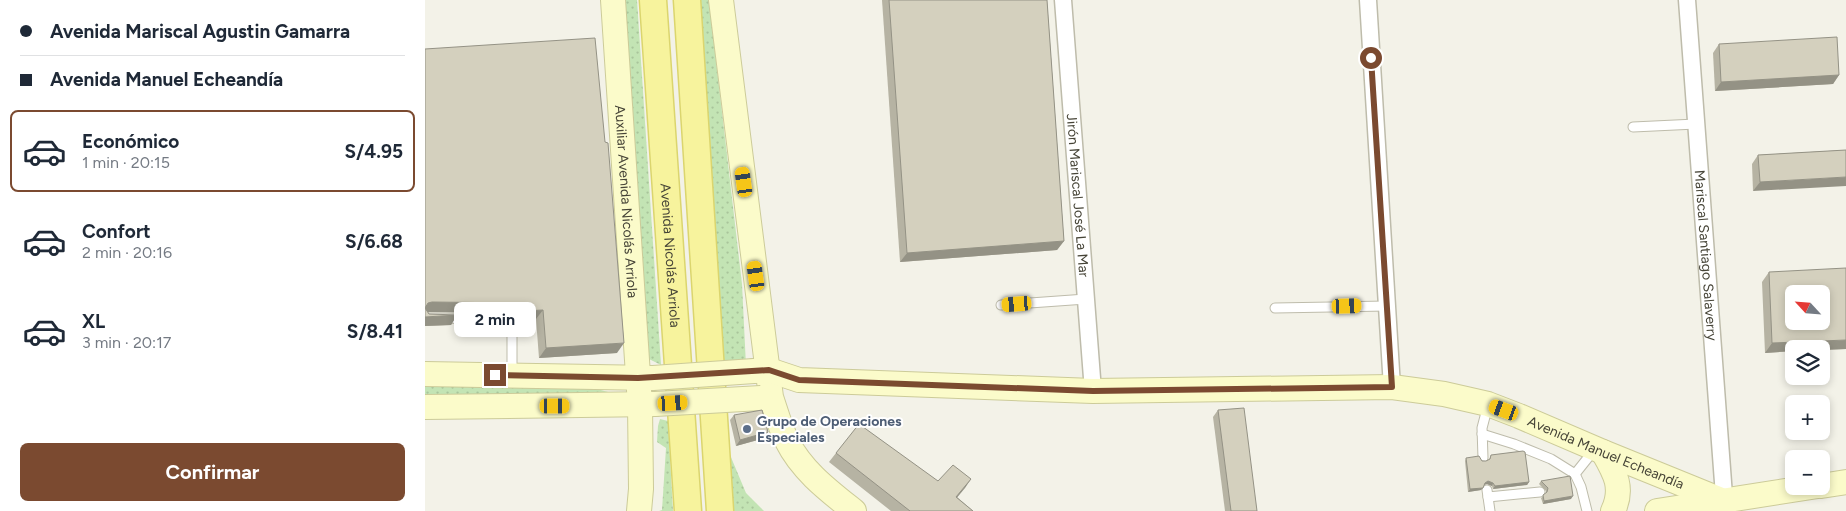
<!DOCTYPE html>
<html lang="es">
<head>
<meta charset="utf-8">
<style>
	:root { --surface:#fff; --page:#f2f2f3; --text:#1f2937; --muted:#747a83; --line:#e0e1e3; --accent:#7b4a30 }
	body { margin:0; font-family:Figtree,sans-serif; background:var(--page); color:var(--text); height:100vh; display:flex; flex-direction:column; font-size:19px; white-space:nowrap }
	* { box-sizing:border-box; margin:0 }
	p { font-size:16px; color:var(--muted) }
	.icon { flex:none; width:28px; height:28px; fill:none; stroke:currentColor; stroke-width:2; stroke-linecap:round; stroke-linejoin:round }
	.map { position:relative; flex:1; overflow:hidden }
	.details { display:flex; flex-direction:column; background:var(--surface); width:425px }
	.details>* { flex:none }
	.banner { display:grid; align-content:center; height:110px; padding:0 20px; background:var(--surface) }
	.needle { width:32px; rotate:296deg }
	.tools { position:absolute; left:1360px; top:285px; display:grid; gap:10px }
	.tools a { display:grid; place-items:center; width:45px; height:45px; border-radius:8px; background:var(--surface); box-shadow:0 2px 8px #0003; font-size:25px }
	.end { position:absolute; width:22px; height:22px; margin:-11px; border:6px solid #7b4a30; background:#fff; box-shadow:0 0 0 2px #fff }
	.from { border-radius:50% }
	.bubble { position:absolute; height:35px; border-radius:8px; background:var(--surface); box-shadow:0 2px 8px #0003; font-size:16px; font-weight:700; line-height:35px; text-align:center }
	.car { position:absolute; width:15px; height:30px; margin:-15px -8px; border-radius:6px; box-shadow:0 0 4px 1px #0007; background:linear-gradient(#f5c518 24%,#345 0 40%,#f5c518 0 76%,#345 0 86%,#f5c518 0) }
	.banner b { display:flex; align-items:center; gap:18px; height:48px; font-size:19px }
	.banner b+b { border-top:1px solid var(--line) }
	.banner i { width:12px; height:12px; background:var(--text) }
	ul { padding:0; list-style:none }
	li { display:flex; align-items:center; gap:15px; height:82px; margin:0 10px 8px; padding:0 10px; border:2px solid transparent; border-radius:8px }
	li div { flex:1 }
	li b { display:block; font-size:19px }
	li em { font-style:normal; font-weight:700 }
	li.current { border-color:var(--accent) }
	li>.icon { width:45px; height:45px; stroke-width:1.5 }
	.action { display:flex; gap:10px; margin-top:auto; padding:10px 20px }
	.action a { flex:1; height:58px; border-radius:8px; background:var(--accent); color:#fff; font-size:20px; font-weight:700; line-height:58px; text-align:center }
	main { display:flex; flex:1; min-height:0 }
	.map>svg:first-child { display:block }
</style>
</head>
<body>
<main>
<section class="details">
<div class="banner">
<b><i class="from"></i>Avenida Mariscal Agustin Gamarra</b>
<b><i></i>Avenida Manuel Echeandía</b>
</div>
<ul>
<li class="current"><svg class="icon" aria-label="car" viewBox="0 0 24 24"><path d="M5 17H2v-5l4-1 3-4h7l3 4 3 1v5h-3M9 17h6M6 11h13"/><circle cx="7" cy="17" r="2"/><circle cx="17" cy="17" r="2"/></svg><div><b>Económico</b><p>1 min · 20:15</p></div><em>S/4.95</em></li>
<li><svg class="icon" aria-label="car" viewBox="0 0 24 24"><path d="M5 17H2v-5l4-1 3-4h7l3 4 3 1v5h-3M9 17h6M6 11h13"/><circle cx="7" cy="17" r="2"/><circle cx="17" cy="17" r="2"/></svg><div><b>Confort</b><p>2 min · 20:16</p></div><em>S/6.68</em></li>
<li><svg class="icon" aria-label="car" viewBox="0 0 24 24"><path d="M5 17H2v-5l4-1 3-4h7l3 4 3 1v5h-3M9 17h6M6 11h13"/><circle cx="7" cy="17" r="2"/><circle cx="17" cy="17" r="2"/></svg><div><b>XL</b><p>3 min · 20:17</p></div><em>S/8.41</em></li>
</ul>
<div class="action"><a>Confirmar</a></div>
</section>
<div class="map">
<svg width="1421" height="511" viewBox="0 0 1421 511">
	<defs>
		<pattern id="grass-dots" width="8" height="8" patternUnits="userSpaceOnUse" patternTransform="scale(1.25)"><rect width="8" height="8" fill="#c3e4b4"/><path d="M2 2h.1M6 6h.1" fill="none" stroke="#a9c59b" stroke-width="1.8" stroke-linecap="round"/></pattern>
	</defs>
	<rect width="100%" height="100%" fill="#f3f2e8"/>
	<g fill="url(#grass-dots)">
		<polygon points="196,0 212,0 236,365 222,358"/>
		<polygon points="271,0 284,0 317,284 321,366 295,369"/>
		<polygon points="0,384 172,389 183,392 184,396 0,403"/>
		<polygon points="235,419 243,421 248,511 234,511 237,510 241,448 232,442 233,426"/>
		<polygon points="300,443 321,493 339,511 306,511"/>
	</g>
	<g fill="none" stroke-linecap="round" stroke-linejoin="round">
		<defs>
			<g id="lane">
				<polyline points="1208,127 1271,124"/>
				<polyline points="576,305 661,299"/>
				<polyline points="850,308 962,306"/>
				<polyline points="0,318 85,319 87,324 87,375"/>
				<polyline points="1057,434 1089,444 1126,459 1150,474 1156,487 1162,511"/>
				<polyline points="1058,458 1057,428 1063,405"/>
				<polyline points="1150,474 1170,449"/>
				<polyline points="1062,490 1065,511"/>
				<polyline points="1063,497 1115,492"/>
			</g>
			<g id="street">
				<path id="s1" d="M638 0 668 391"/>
				<polyline points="943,0 967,387"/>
				<path id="s2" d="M1262 0 1300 509"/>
			</g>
			<g id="secondary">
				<path id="s3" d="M188 0 215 405 216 489 214 511"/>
				<path d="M296 0 346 397C351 412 355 427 362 441 377 471 404 491 429 511"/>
				<path id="s4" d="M329 371 344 370 374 380 668 391 967 387 1019 394 1063 404 1094 416 1178 452 1299 501"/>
				<polyline points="0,374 228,378"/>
				<polyline points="0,407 230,404"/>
				<path d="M1178 452C1190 473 1199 488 1188 511"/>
				<polyline points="1396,486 1421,482"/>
				<polyline points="1232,511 1393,486"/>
			</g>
			<g id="primary">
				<path id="s5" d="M228 0 263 511"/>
				<polyline points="262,0 295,511"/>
			</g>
		</defs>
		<use href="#lane" stroke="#bebcab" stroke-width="11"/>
		<use href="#street" stroke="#bebcab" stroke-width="19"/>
		<use href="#secondary" stroke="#cccb99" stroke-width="26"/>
		<use href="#primary" stroke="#dbd56e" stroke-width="29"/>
		<use href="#lane" stroke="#fff" stroke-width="9"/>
		<use href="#street" stroke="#fff" stroke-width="16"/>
		<use href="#secondary" stroke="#fbfbca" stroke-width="24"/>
		<use href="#primary" stroke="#f7f39d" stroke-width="26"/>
		<defs>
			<g id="secondary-bridge">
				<polyline points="228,378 329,371"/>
				<polyline points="230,404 336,398"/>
			</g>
		</defs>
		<use href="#secondary-bridge" stroke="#cccb99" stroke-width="26" stroke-linecap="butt"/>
		<use href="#secondary-bridge" stroke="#fbfbca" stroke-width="24"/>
	</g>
	<g fill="#b6b3a3">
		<polygon points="457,0 622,0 639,241 632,250 475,262"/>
		<polygon points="1294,44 1414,75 1408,84 1290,91 1288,53"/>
		<polygon points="0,49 192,353 114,358 111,319 92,320 89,314 85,313 3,312 4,314 32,315 26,325 0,326"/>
		<polygon points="1421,150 1328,191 1327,164 1333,155"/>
		<polygon points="1344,272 1421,349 1396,350 1396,349 1340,353 1337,282"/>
		<polygon points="793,410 832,511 800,511 788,417"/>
		<polygon points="309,415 343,432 340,438 311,446 305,420"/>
		<polygon points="411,453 513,481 546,479 532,497 548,511 466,511 404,462"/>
		<polygon points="1066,455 1104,482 1102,485 1068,489 1067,486 1062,484 1059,485 1056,490 1043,492 1040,461 1041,458 1061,461 1064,460"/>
		<polygon points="1116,481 1146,499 1118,504 1116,498 1121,494 1121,491 1114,484"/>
	</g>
	<g fill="#949285">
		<polygon points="1414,75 1408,84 1290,91 1296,82"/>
		<polygon points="1421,177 1421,186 1328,191 1335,182"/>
		<polygon points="639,241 632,250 475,262 482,253"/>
		<polygon points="7,302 92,303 96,305 89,314 85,313 0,312 0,308 3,303"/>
		<polygon points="118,310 111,319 92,320 99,311"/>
		<polygon points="32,315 26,325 0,326 0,317"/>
		<polygon points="1421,340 1421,349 1396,350 1396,349 1369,349 1369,351 1340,353 1347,343"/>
		<polygon points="199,343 192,353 114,358 121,348"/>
		<polygon points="343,432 340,438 311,446 315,440"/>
		<polygon points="546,479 540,488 525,506 531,497"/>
		<polygon points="1063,481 1068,483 1067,486 1062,484 1058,485 1060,483"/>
		<polygon points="1104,482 1102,485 1068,489 1070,486"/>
		<polygon points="1058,488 1056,490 1043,492 1045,489"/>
		<polygon points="1148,496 1146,499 1118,504 1119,501"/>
	</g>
	<g fill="#d4d0be" stroke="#949285" fill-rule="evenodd">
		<polygon points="464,0 622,0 639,241 482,253"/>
		<polygon points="1412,37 1414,75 1296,82 1294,44"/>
		<polygon points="170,38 180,142 183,143 199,343 121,348 118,310 99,311 96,305 92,303 7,302 3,303 0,308 4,314 32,315 0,317 0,49"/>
		<polygon points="1421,150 1421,177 1335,182 1333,155"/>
		<path d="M1421 268V340L1347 343 1344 272ZM1369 294H1396V321H1369Z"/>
		<polygon points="819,408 832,511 806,511 793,410"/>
		<polygon points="337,410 343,432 315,440 309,415"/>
		<polygon points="434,424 513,481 528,465 546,479 531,497 548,511 485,511 411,453"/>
		<polygon points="1098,451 1100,452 1104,482 1070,486 1068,483 1063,481 1060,483 1058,488 1045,489 1041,458 1054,456 1057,461 1061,461 1065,459 1066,455"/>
		<polygon points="1145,476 1148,496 1119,501 1118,495 1122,492 1123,488 1116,481"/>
	</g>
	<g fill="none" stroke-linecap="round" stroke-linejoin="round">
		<polyline stroke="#7b4a30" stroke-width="6" points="70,375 213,378 344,370 374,380 668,391 967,387 946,58"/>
	</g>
	<circle fill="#5c6f8a" stroke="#fff" stroke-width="2" cx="322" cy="429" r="5"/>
	<g text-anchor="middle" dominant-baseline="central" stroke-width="4" stroke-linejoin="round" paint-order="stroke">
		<g font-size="14" fill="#464437" stroke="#fff">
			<text stroke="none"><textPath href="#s1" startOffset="196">Jirón Mariscal José La Mar</textPath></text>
			<text stroke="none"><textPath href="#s3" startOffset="202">Auxiliar Avenida Nicolás Arriola</textPath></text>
			<text stroke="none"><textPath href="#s5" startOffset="256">Avenida Nicolás Arriola</textPath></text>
			<text stroke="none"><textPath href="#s2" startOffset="256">Mariscal Santiago Salaverry</textPath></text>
			<text stroke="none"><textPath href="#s4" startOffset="865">Avenida Manuel Echeandía</textPath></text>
		</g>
		<g font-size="14" font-weight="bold" fill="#4e5e75" stroke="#fff" text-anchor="start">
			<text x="332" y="421">Grupo de Operaciones<tspan x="332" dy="16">Especiales</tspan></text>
		</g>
	</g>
</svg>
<div class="tools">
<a><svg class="needle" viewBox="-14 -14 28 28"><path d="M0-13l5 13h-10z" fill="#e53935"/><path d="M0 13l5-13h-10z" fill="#747a83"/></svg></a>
<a><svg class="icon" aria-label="layers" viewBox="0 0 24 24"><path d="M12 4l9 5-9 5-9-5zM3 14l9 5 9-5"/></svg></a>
<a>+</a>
<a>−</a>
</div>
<i class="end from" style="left:946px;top:58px"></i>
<i class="end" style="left:70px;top:375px"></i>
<div class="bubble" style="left:29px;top:302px;width:82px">2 min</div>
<i class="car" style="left:319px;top:182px;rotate:352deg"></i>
<i class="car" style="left:331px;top:276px;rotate:352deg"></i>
<i class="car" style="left:592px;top:304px;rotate:266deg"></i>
<i class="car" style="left:922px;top:306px;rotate:88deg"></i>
<i class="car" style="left:248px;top:403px;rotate:87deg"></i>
<i class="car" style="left:130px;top:406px;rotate:90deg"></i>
<i class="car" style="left:1079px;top:410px;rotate:290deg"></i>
</div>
</main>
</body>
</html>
